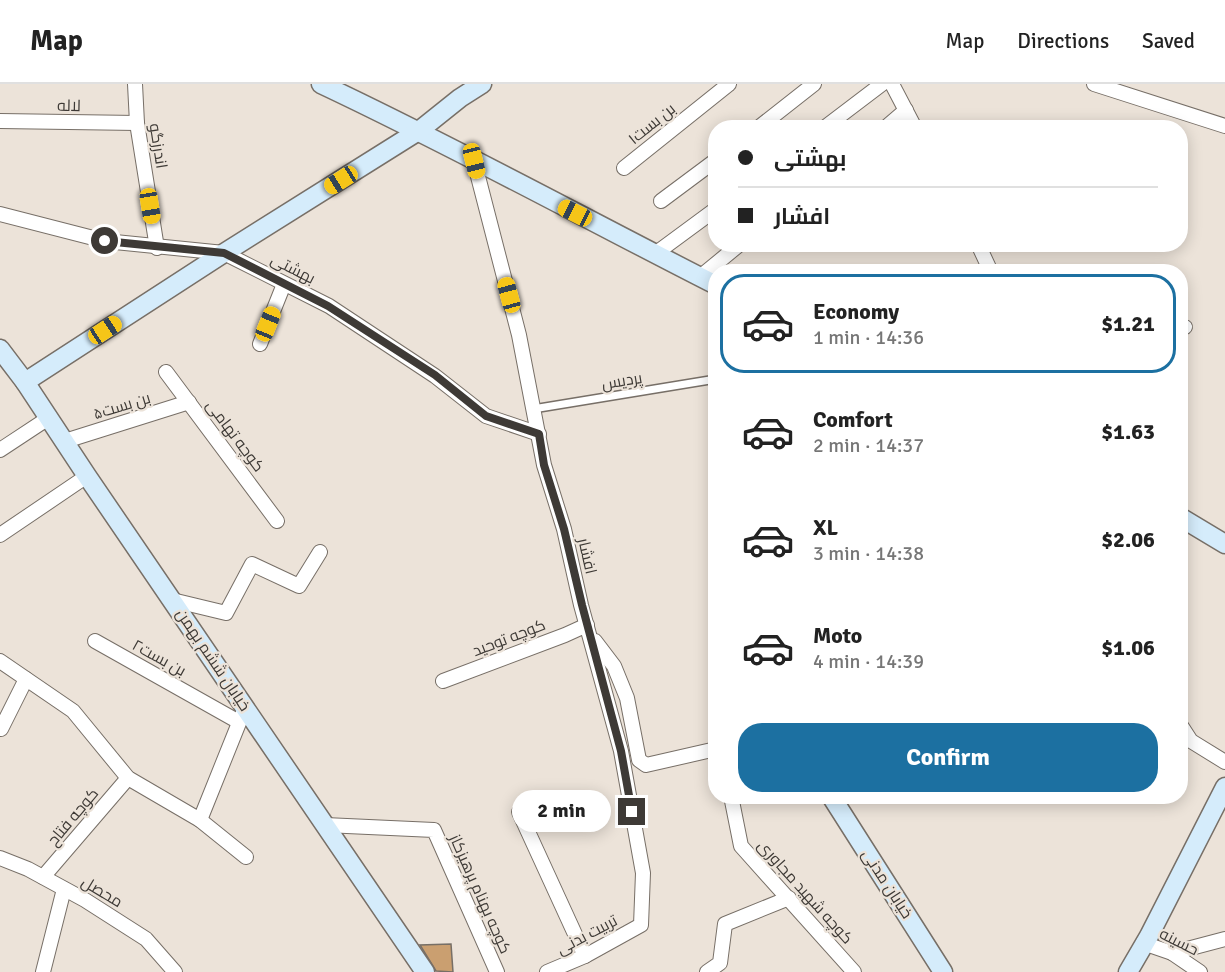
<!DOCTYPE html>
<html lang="en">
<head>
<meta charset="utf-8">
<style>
	:root { --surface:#fff; --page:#f6f6f6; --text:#222; --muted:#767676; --line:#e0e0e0; --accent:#1c70a1 }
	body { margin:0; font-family:Signika,Cairo,sans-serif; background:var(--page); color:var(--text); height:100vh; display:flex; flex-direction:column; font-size:22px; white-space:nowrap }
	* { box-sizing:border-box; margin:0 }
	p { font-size:20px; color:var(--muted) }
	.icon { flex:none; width:33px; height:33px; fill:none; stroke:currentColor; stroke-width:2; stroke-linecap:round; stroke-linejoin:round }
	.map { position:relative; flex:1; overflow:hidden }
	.panel { position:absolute; left:708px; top:180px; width:480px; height:540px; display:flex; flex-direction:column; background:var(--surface); border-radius:24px; box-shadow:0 3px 15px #0003 }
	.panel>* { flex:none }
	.hud { position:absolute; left:708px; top:36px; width:480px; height:132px; border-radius:24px; box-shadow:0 3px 15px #0003; display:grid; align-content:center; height:132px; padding:0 30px; background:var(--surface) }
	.end { position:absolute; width:27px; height:27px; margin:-14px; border:8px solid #3e3a36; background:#fff; box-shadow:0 0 0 3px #fff }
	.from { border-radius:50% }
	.bubble { position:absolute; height:42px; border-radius:21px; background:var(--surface); box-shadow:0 3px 15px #0003; font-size:20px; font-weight:800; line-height:42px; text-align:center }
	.car { position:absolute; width:18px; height:36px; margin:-18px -9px; border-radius:8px; box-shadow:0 0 4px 2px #0007; background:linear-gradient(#f5c518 24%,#345 0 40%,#f5c518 0 76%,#345 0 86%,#f5c518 0) }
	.hud b { display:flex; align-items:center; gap:21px; height:57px; font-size:22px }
	.hud b+b { border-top:2px solid var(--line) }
	.hud i { width:15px; height:15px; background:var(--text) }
	ul { padding:10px 0 0; list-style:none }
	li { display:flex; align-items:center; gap:18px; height:99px; margin:0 12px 9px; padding:0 18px; border:3px solid transparent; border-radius:24px }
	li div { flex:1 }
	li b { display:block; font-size:22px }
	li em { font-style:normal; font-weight:800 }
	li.on { border-color:var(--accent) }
	li>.icon { width:54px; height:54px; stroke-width:1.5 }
	.action { display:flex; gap:12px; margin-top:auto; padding:12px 30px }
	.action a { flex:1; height:69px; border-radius:24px; background:var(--accent); color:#fff; font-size:24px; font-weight:800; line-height:69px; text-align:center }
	header { display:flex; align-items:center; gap:36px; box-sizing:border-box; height:84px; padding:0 30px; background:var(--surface); border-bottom:2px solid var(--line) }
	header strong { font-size:28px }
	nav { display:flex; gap:33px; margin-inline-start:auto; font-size:21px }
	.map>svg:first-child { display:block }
</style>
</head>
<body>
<header>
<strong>Map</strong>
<nav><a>Map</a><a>Directions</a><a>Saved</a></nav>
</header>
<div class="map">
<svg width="1225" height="888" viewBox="0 0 1225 888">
	<rect width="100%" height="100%" fill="#ece3d9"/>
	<polygon fill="#ca9f70" stroke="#776f66" stroke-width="1.5" points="451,860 453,888 436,887 420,861"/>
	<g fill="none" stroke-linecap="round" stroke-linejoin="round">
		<defs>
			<polyline id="lane" points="533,325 716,295"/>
			<g id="street">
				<polyline points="135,0 137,39 157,164"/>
				<polyline points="892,0 915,44"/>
				<polyline points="1094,0 1225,42"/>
				<polyline points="0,37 137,39"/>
				<polyline points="758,44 814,0"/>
				<polyline points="824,44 882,0"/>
				<polyline points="885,44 906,26"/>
				<polyline points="474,77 519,251 544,381 564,445 581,521 621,667 643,789 641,841 585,872 547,888"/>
				<polyline points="624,84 729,0"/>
				<polyline points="661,117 716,76"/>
				<polyline points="0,130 105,157 224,169 329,222 435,292 486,332 539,350"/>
				<polyline points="978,160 991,188"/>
				<polyline points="655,170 716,125"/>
				<polyline points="700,193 740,160"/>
				<polyline points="1180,242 1185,243"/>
				<polyline points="260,260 284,200"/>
				<polyline points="166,288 277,437"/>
				<polyline points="65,357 189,318"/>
				<polyline points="0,366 50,333"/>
				<polyline points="0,451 87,392"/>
				<polyline points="172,516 226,529 252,480 299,502 320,468"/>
				<polyline points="95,557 239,638"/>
				<polyline points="595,557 614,582 627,614 639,676 646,681 716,665"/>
				<polyline points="0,577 73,627 128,694 200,736 245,624"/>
				<polyline points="443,597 565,551 587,541"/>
				<polyline points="1180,640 1191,657 1225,678"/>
				<polyline points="1,645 26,595"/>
				<polyline points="731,712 741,762 854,888"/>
				<polyline points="519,728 585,872"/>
				<polyline points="200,736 246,773"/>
				<polyline points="325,741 434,746 497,888"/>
				<polyline points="0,774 28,785 85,816 146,855 175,888"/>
				<polyline points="43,793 128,694"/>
				<polyline points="1143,859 1172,869 1200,888"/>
				<polyline points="1172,869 1225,855"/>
				<polyline points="43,888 64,805"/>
				<polyline points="707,888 720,879 725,840 789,814"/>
			</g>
			<g id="secondary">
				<path d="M321 0C455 63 584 134 716 201"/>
				<polyline points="0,265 25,298 87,392 425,888"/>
				<polyline points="25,298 224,169 420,46 460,14 482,0"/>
				<polyline points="1180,433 1225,460"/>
				<polyline points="831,712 943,888"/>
				<polyline points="1128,888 1149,852 1225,703"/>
			</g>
		</defs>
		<use href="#lane" stroke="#776f67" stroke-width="10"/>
		<use href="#street" stroke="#776f67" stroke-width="16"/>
		<use href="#secondary" stroke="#776f67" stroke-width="21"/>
		<use href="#lane" stroke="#fff" stroke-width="7"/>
		<use href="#street" stroke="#fff" stroke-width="14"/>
		<use href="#secondary" stroke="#d5ecfb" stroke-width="18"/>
	</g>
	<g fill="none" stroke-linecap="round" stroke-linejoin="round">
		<polyline stroke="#3e3a36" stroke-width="8" points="105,157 224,169 328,222 435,291 486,332 539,350 544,381 564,445 582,521 621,667 632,728"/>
	</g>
	<g text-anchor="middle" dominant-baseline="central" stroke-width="4.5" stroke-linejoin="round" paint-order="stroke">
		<g font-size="16" fill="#3e3a36" stroke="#ece3d9">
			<text transform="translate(69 22) rotate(1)">لاله</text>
			<text transform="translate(652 40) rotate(-39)">بن بست۱</text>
			<text transform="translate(158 62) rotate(81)">اندرزگو</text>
			<text transform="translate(293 185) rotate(27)">بهشتی</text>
			<text transform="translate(622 297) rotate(-9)">پردیس</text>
			<text transform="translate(122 322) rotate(-17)">بن بست۵</text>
			<text transform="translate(235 352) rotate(53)">کوچه تهامی</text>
			<text transform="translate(587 472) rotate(77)">افشار</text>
			<text transform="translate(509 554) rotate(-21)">کوچه توحید</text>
			<text transform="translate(159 574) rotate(29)">بن بست۲</text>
			<text transform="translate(213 576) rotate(56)">خیابان ششم بهمن</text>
			<text transform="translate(73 733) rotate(-50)">کوچه فتاح</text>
			<text transform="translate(887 800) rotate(57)">خیابان مدنی</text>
			<text transform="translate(102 808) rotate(31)">محصل</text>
			<text transform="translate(805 808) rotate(48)">کوچه شهید مجاوری</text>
			<text transform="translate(480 810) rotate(66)">کوچه بهنام پرهیزکاز</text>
			<text transform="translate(587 851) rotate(-28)">تربیت بدنی</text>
			<text transform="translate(1179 858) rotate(27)">حسینه</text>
		</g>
	</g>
</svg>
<i class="end from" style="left:105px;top:157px"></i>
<i class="end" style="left:632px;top:728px"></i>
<div class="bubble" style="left:512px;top:706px;width:99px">2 min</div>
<i class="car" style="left:474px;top:77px;rotate:166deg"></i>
<i class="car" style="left:341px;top:96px;rotate:238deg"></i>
<i class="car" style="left:150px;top:122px;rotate:171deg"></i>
<i class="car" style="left:575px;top:129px;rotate:297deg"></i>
<i class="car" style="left:509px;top:211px;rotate:345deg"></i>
<i class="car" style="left:268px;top:240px;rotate:22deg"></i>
<i class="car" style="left:105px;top:246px;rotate:57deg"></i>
<div class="hud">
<b><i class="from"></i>بهشتی</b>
<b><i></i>افشار</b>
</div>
<section class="panel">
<ul>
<li class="on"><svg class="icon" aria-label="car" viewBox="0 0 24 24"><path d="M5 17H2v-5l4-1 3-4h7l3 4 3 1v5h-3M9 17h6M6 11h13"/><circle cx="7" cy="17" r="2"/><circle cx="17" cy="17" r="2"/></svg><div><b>Economy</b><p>1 min · 14:36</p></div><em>$1.21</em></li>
<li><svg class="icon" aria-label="car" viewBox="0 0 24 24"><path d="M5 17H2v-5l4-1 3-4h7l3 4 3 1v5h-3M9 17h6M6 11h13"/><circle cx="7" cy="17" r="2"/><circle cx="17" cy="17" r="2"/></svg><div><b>Comfort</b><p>2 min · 14:37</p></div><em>$1.63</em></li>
<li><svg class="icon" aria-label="car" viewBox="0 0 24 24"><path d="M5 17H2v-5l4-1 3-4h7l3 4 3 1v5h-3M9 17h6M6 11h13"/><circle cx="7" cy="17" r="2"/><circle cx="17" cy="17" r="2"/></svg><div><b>XL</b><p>3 min · 14:38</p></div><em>$2.06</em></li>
<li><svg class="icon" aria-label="car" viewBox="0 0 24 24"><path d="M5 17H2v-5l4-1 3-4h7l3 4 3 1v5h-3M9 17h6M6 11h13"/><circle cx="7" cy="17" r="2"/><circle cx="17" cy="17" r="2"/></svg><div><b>Moto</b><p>4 min · 14:39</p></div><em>$1.06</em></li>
</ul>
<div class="action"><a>Confirm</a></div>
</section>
</div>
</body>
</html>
